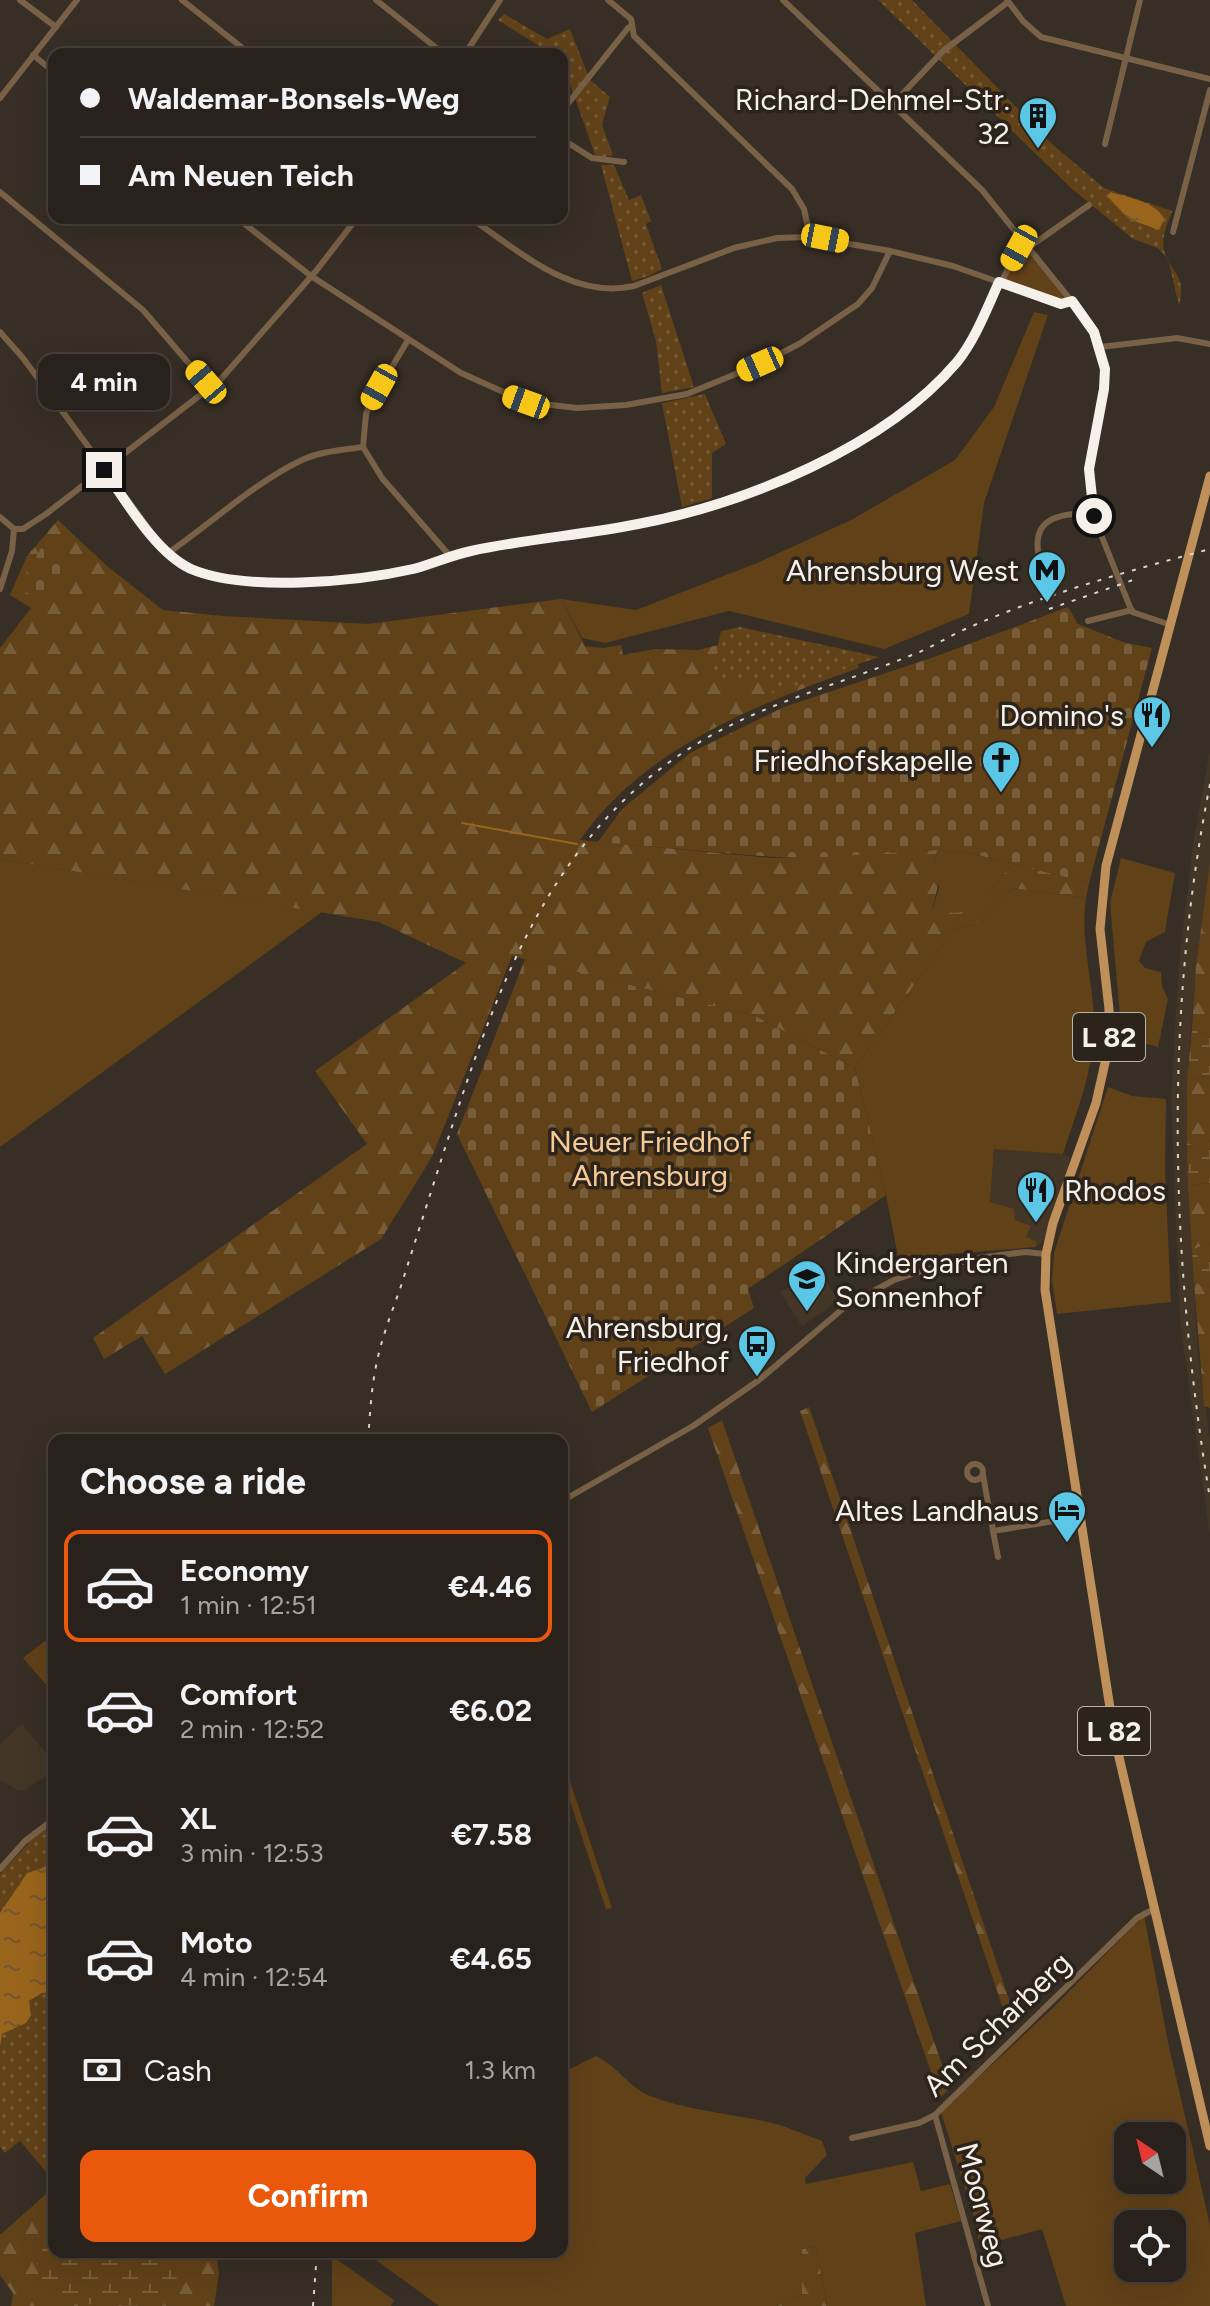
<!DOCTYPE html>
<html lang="en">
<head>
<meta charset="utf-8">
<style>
	:root { --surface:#29221c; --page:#312a25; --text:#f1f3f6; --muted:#a5a4a3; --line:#453f3b; --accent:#ea580c }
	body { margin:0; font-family:Figtree,sans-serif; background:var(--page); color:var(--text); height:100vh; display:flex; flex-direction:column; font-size:30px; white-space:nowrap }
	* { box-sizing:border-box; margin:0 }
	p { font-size:26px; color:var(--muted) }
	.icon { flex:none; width:44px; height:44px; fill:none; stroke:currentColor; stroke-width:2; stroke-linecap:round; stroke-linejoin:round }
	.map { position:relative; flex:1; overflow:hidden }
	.sheet { position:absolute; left:48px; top:1434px; width:520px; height:824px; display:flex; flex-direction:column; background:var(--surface); border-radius:16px; box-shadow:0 8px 32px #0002,0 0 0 2px var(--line) }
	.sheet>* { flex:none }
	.top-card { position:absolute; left:48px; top:48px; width:520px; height:176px; border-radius:16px; box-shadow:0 8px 32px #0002,0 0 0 2px var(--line); display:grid; align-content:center; height:176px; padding:0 32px; background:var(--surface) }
	.needle { width:52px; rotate:325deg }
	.fabs { position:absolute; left:1114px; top:2122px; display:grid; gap:16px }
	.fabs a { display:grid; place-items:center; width:72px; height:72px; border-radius:16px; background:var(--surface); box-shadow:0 8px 32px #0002,0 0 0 2px var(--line); font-size:40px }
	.end { position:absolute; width:36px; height:36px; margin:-18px; border:10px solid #f5f0ea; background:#111; box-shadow:0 0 0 4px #111 }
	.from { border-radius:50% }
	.bubble { position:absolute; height:56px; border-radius:16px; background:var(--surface); box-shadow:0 8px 32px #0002,0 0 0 2px var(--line); font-size:26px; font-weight:700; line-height:56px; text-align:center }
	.car { position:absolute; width:24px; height:48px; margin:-24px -12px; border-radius:10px; box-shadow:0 0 6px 2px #0007; background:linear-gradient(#f5c518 24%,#345 0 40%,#f5c518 0 76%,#345 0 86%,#f5c518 0) }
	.top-card b { display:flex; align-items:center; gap:28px; height:76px; font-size:30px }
	.top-card b+b { border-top:2px solid var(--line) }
	.top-card i { width:20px; height:20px; background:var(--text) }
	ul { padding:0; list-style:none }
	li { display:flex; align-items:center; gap:24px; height:112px; margin:0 16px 12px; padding:0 16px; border:4px solid transparent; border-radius:16px }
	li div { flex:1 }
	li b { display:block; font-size:30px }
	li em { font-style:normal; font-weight:700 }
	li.current { border-color:var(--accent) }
	li>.icon { width:72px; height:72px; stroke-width:1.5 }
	h2 { padding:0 32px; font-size:36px; line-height:96px }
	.pay { display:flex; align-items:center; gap:20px; height:88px; padding:0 32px; font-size:30px }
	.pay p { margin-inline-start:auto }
	.action { display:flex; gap:16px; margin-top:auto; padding:16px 32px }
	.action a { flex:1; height:92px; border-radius:16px; background:var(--accent); color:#fff; font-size:32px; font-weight:700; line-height:92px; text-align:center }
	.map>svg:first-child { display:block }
</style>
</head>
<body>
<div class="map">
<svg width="1210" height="2306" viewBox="0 0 1210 2306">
	<defs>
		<pattern id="forest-firs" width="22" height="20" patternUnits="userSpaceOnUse" patternTransform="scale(2)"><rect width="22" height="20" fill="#614118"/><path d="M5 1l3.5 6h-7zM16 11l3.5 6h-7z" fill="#785d3a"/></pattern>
		<pattern id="wetland-marsh" width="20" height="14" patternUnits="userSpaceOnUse" patternTransform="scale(2)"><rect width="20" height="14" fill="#614118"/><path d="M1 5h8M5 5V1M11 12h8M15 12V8" fill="none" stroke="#785d3a"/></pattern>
		<pattern id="cemetery-stones" width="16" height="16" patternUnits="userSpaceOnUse" patternTransform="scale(2)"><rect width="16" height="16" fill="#614118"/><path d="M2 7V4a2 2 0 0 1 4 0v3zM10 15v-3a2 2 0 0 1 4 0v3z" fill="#785d3a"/></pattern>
		<pattern id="park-dots" width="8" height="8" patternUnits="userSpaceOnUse" patternTransform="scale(2)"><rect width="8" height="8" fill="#614118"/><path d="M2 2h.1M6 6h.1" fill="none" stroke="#785d3a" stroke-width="1.8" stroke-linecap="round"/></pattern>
		<pattern id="water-ripples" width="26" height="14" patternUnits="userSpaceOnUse" patternTransform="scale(2)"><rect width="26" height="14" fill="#99651c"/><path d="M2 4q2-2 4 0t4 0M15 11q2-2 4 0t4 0" fill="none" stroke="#725631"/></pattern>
	</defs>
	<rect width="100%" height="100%" fill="#372e25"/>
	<g fill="#433627">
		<polygon points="1210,750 1210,862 1196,966 1187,1080 1187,1143 1198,1356 1210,1440 1210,1536 1180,1322 1171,1098 1179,962 1193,844"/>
		<polygon points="994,1149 1033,1150 1063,1154 1071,1157 1045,1241 1036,1247 1037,1242 1026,1238 1015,1220 990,1202"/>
		<polygon points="822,1276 839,1300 802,1326 779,1291"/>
		<polygon points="22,1724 54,1763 54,1771 25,1790 17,1790 0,1780 0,1744"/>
	</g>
	<g fill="#614118" fill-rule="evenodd">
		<polygon points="1023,246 1069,300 1064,303 1003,282"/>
		<polygon points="1034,312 1048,315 984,503 969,614 884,649 729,611 605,643 582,638 561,599 636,610 757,563 851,520 955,460 994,407"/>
		<path d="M937 850 974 854 1014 864C982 895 985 921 932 911L939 888 935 863Z"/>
		<polygon points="1121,858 1175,873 1165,932 1146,942 1139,961 1145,968 1161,972 1162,986 1168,999 1158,1047 1133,1040 1121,1027 1110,903"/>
		<polygon points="0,859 322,912 0,1147"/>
		<path d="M1013 888 1086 898C1080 940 1093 979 1094 1021 1095 1067 1077 1111 1063 1154L994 1149 990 1202 1014 1209 1015 1220 1031 1226 1026 1237 1037 1242 1036 1247 949 1254 901 1272 886 1195 855 1068 954 929 980 923Z"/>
		<polygon points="1108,1087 1132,1096 1166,1099 1165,1170 1171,1302 1057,1314 1052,1280 1054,1253"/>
		<polygon points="54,1634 54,1694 23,1658"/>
		<polygon points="562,1757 612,1908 606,1909 562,1777"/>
		<path d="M1144 1915 1168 2042 1210 2225V2306H1066L1042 2229 980 2246 974 2217 941 2112 1054 2007ZM1128 2136H1172V2180H1128ZM1128 2224H1172V2268H1128Z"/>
		<path d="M596 2056C618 2066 628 2087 650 2096 687 2110 725 2113 764 2121 784 2125 803 2134 822 2141L827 2155 805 2178 806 2184 913 2162 921 2191 950 2184 961 2221 915 2233 926 2306H827L816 2247 802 2249V2294L777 2306H439L365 2252H562V2073Z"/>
		<polygon points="332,2256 394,2300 391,2306 332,2306"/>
	</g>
	<g fill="url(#forest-firs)">
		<path d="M58 520 107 566 163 610 223 616 368 624 561 599 585 646 603 648 621 645 623 655 655 649 698 650 718 645 856 659 859 668C757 704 644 748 580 840L773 858 937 850 935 863 941 874 932 910C982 922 984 893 1014 864L1089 883 1086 898 1013 888 980 923 954 929 855 1068 755 1016 512 956 432 1157 381 1239 165 1374 142 1336 104 1359 93 1338 367 1144 315 1071 466 963 379 922 0 859V648L31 608 10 595 27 556Z"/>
		<polygon points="1210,862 1210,1036 1192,1029 1196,966"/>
		<polygon points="1210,1075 1210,1140 1200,1148 1187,1143 1187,1080"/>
		<polygon points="1210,1183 1210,1243 1192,1250 1188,1185"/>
		<polygon points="1194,1282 1210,1288 1210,1408 1204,1406"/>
		<polygon points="809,1407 1017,2023 1010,2029 800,1411"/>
		<polygon points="722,1420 950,2088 940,2098 708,1428"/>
		<polygon points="54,2187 54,2252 216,2252 219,2273 214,2306 11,2306 13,2293 0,2275 0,2235"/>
		<polygon points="816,2247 827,2306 777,2306 802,2294 802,2249"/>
	</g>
	<g fill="url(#wetland-marsh)">
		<polygon points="1192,1029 1210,1036 1210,1075 1187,1080"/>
		<polygon points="1210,1140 1210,1183 1188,1185 1187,1143 1200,1148"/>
		<polygon points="1210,1243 1210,1288 1194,1282 1192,1250"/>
		<polygon points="54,2215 54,2252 183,2252 180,2271 163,2306 67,2304 41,2290 36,2254 38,2230"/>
	</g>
	<g fill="url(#cemetery-stones)">
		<polygon points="43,545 55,549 69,576 38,599 18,588"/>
		<polygon points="1068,607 1078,624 1123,642 1152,648 1089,883 974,854 937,850 825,857 773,857 598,842 622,809 690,753 784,707 934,657"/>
		<polygon points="525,959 755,1016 855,1068 886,1195 748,1289 754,1308 592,1412 457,1134"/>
	</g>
	<g fill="url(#park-dots)">
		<path d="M878 0H912L1053 145 1104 188 1172 211C1168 223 1161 237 1164 250 1171 276 1187 272 1179 306L1168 259 1158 248 1133 239 1071 188Z"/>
		<polygon points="504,14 547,39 570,29 590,80 610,97 602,125 613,155 605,157 595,155 562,61 562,54 552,54 498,20"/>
		<polygon points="601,165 614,165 629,200 641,195 651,221 646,224 662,269 649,276 632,281"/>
		<polygon points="661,285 694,387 662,393 656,341 642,293"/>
		<polygon points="705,394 726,444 712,453 712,498 682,507 662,403"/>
		<polygon points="740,627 879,657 773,694 769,679 710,678 721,631"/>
		<polygon points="54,1822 54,1864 27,1873 0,1913 0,1874 37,1834"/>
		<polygon points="54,1992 54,2181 20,2141 5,2153 0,2147 0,2047 2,2034 21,2025 29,2001 42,1993"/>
	</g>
	<g fill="url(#water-ripples)">
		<path d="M1110 192C1126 197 1157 202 1164 219L1159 230 1129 219 1108 197Z"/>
		<polygon points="54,1864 54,1992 42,1993 29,2001 31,2015 26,2023 2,2034 0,2047 0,1913 27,1873"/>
	</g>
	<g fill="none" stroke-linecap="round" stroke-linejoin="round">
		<polyline stroke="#99651c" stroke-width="2" points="462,823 577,844"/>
		<g stroke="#786147" stroke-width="6">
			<polyline points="20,0 56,27"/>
			<polyline points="182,0 250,54"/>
			<polyline points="376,0 444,54"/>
			<polyline points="608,0 631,19 634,36 792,189 804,209 810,237"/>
			<polyline points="783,0 982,190 1090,324 1102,353 1105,377 1089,469 1090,495 1096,522 1132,612 1171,625"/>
			<polyline points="1007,0 1023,21 1041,37 1210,79"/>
			<polyline points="465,54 500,0"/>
			<polyline points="33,55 54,72"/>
			<polyline points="0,98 77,0"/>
			<polyline points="892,105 943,51 1008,2"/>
			<polyline points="562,111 628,28 632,26"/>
			<polyline points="562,139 592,158 624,162"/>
			<polyline points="1105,144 1140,0"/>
			<polyline points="0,192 143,310 210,388"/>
			<polyline points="237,218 311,276 461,373 526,402 577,408 626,405 687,394 760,364 799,344 858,304 872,288 890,251"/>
			<path d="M470 218C520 251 571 300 634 286L734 248 777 238 810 237 890 251 953 266 1061 304 1072 301"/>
			<polyline points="1173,232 1210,90"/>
			<polyline points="1028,248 1089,205"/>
			<path d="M0 332 23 358 160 544C170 554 180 564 193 569 252 593 349 581 410 569 431 565 452 555 474 551 527 540 582 534 635 525 731 508 830 468 907 409 925 395 946 377 959 358 984 322 1001 279 1023 241"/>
			<polyline points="408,340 371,402 366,414 363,447 382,478 450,556"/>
			<polyline points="1100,347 1177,338 1210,344"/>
			<polyline points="0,517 14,529"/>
			<polyline points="14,529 23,529 46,514 221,379 316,271 357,218"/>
			<path d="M168 553C210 524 257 481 302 460 321 451 343 450 363 447"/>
			<path d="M1039 557C1030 515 1062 515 1093 512"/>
			<polyline points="0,589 12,551 14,529"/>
			<polyline points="1088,621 1132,610"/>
			<circle cx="975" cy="1472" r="8"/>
			<polyline points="983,1475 993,1531 1080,1517"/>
			<polyline points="562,1501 693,1426 759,1380 846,1306 894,1280 925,1270 985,1257 1025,1252 1046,1254"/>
			<polyline points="993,1531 998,1557"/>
			<polyline points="0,1869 25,1841 54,1819"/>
			<polyline points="935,2115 988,2306"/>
			<polyline points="852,2138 919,2123 935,2115 1137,1918 1154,1909"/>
		</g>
		<polyline stroke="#bf9059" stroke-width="9" points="1210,476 1106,866 1100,929 1109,1009 1109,1045 1096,1103 1053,1223 1046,1254 1045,1290 1115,1740 1210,2146"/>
		<g stroke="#dbd5cf" stroke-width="2" stroke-dasharray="4 8" stroke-linecap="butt">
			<polyline points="1049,609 1136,579"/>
			<path d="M1210 784C1163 1021 1171 1262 1210 1499"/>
			<path d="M368 1440C370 1415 371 1391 376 1366 381 1340 391 1314 400 1289 415 1242 430 1195 445 1148 498 984 553 823 712 735 775 700 846 682 912 655 929 649 944 639 961 631 1041 595 1125 572 1210 549"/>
			<polyline points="313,2306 317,2252"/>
		</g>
	</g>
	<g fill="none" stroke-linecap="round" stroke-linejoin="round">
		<path stroke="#f5f0ea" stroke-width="10" d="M104 470C126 501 156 553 191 569 245 592 356 582 413 569 433 564 451 555 471 551 526 539 583 535 638 524 745 504 885 447 957 362 975 340 987 308 999 282L1061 304 1072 301 1094 332 1105 369 1104 389 1089 469 1094 516"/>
	</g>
	<defs>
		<symbol id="building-pin" viewBox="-11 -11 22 30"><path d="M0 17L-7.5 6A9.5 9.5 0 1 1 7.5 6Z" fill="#5bc7e7" stroke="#2c241b"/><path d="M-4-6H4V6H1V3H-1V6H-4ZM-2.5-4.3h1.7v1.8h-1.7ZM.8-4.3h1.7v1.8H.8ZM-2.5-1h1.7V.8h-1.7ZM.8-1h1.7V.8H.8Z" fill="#111"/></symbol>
		<symbol id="metro-pin" viewBox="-11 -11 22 30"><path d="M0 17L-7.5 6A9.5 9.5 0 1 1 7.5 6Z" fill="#5bc7e7" stroke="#2c241b"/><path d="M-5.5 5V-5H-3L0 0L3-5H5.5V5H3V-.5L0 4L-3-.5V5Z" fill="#111"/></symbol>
		<symbol id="restaurant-pin" viewBox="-11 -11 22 30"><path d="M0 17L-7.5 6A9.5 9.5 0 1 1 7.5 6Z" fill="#5bc7e7" stroke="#2c241b"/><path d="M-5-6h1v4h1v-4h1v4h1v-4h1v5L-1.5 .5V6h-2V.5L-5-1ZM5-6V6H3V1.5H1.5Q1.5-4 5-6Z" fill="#111"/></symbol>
		<symbol id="church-pin" viewBox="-11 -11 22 30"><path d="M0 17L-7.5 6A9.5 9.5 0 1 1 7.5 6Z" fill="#5bc7e7" stroke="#2c241b"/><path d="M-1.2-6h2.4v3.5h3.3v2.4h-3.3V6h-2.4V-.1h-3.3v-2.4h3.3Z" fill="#111"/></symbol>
		<symbol id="school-pin" viewBox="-11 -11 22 30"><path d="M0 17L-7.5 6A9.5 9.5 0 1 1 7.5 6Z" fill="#5bc7e7" stroke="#2c241b"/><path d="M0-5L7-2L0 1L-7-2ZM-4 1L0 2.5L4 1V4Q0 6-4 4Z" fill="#111"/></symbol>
		<symbol id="bus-pin" viewBox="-11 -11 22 30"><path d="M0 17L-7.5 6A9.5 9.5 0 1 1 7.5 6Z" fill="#5bc7e7" stroke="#2c241b"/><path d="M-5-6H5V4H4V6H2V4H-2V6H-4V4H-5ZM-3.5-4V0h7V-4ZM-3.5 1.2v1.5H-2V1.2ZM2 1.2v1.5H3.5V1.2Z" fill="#111"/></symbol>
		<symbol id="hotel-pin" viewBox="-11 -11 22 30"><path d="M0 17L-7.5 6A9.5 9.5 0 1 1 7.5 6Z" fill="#5bc7e7" stroke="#2c241b"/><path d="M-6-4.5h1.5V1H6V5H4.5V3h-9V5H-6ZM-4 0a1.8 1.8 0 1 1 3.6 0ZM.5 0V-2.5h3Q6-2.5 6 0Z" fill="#111"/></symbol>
	</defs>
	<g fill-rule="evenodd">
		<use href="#building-pin" x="1016" y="94" width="44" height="60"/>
		<use href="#metro-pin" x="1025" y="548" width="44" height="60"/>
		<use href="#restaurant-pin" x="1130" y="693" width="44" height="60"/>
		<use href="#church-pin" x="979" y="738" width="44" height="60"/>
		<use href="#restaurant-pin" x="1014" y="1168" width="44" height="60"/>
		<use href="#school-pin" x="785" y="1257" width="44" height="60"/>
		<use href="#bus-pin" x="735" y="1322" width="44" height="60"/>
		<use href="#hotel-pin" x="1045" y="1488" width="44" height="60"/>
	</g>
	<g text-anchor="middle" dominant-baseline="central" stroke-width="7" stroke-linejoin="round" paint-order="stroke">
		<g fill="#2c241b" stroke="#b9b3ac" stroke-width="2">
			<rect x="1073" y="1013" width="72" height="48" rx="6"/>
			<rect x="1078" y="1707" width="72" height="48" rx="6"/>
		</g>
		<g font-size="28" font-weight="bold" fill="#f5f0ea">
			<text x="1109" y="1037">L 82</text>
			<text x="1114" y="1731">L 82</text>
		</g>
		<g font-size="30" fill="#f5f0ea" stroke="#2c241b" text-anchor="end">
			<text x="1010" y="99">Richard-Dehmel-Str.<tspan x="1010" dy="34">32</tspan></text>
			<text x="1019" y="570">Ahrensburg West</text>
			<text x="1124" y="715">Domino's</text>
			<text x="973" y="760">Friedhofskapelle</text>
			<text x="1064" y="1190" text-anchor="start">Rhodos</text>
			<text x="835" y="1262" text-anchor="start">Kindergarten<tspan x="835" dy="34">Sonnenhof</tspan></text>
			<text x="729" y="1327">Ahrensburg,<tspan x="729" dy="34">Friedhof</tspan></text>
			<text x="1039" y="1510">Altes Landhaus</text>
		</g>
		<g font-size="30" fill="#f6ca97" stroke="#2c241b">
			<text x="650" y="1141">Neuer Friedhof<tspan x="650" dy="34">Ahrensburg</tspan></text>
		</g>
		<g font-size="30" fill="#f5f0ea" stroke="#2c241b">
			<text transform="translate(997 2024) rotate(-44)">Am Scharberg</text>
			<text transform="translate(983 2205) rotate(75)">Moorweg</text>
		</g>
	</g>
</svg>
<div class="fabs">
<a><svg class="needle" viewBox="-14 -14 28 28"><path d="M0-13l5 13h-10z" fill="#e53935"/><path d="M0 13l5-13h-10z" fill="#a5a4a3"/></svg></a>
<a><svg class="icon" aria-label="locate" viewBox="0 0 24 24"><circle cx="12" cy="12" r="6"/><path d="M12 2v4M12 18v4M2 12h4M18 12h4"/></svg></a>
</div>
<i class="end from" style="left:1094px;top:516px"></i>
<i class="end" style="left:104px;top:470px"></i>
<div class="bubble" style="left:38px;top:354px;width:132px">4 min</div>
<i class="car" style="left:825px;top:238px;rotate:101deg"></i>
<i class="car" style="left:1019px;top:248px;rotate:209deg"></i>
<i class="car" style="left:760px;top:364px;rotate:246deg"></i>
<i class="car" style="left:206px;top:382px;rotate:319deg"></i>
<i class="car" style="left:379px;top:387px;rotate:209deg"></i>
<i class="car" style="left:526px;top:402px;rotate:290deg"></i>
<div class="top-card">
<b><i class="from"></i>Waldemar-Bonsels-Weg</b>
<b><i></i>Am Neuen Teich</b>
</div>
<section class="sheet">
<h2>Choose a ride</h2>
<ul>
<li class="current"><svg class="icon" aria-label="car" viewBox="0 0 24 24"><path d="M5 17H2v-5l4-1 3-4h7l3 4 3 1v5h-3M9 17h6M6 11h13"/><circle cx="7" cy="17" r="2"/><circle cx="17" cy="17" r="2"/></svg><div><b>Economy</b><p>1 min · 12:51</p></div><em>€4.46</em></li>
<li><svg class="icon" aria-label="car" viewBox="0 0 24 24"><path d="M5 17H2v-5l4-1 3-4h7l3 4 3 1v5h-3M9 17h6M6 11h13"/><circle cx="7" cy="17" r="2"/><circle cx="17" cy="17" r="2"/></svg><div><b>Comfort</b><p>2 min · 12:52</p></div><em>€6.02</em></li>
<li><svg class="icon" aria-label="car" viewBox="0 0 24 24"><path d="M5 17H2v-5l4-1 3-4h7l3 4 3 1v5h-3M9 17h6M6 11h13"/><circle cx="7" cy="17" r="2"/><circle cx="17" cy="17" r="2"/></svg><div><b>XL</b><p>3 min · 12:53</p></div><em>€7.58</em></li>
<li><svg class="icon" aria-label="car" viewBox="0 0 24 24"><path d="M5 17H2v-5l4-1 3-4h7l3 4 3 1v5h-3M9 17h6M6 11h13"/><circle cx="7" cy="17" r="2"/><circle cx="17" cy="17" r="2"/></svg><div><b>Moto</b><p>4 min · 12:54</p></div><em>€4.65</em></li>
</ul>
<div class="pay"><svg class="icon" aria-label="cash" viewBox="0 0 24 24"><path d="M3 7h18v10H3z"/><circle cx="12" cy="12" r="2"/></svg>Cash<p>1.3 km</p></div>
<div class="action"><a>Confirm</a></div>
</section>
</div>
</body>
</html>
